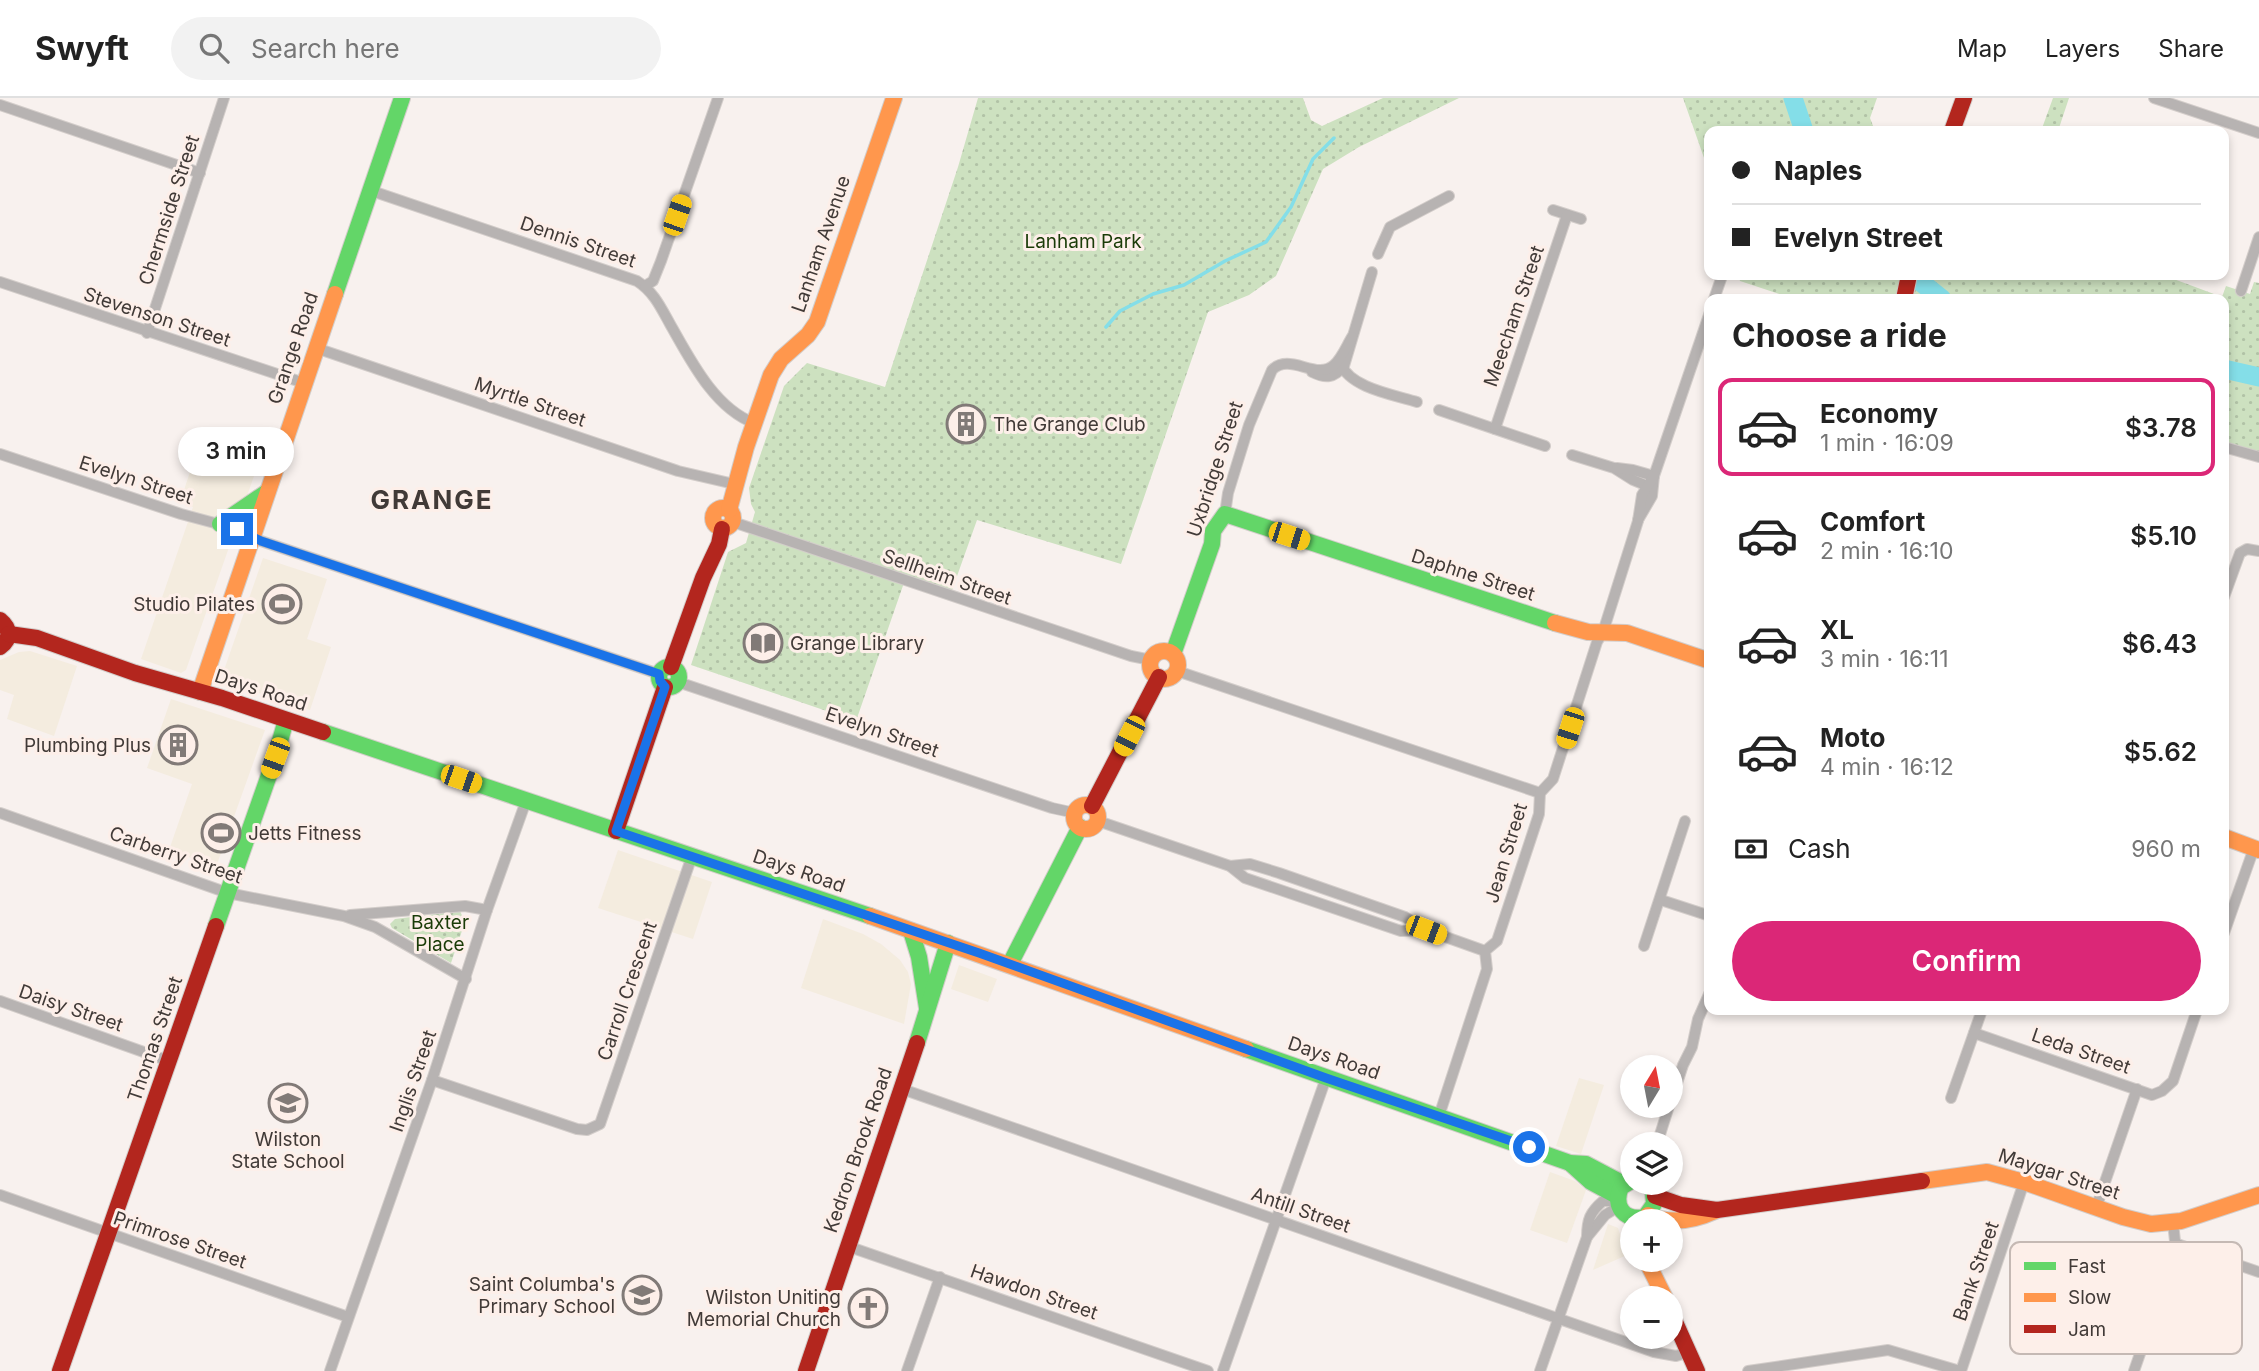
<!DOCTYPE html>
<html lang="en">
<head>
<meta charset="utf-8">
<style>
	:root { --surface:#fff; --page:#f2f2f2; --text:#222; --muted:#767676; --line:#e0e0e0; --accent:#db2777 }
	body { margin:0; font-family:Inter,sans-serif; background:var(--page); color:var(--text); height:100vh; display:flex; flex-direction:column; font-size:26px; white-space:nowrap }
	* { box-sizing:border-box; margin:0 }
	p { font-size:23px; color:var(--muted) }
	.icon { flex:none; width:38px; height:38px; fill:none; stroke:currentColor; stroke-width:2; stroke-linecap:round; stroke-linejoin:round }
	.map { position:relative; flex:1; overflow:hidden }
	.details { position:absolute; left:1704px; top:196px; width:525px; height:721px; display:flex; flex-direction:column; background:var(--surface); border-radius:14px; box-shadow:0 4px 10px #0003 }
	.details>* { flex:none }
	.banner { position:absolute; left:1704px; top:28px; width:525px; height:154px; border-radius:14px; box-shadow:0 4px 10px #0003; display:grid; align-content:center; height:154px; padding:0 28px; background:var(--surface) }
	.needle { width:46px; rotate:10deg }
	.buttons { position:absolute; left:1620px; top:957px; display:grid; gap:14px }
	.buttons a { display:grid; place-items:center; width:63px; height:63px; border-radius:50%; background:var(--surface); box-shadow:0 4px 10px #0003; font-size:35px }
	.end { position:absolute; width:32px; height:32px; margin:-16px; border:9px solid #1a73e8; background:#fff; box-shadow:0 0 0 4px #fff }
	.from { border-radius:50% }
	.bubble { position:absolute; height:49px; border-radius:24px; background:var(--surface); box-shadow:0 4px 10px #0003; font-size:23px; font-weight:600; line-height:49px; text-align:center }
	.car { position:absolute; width:21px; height:42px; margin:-21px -10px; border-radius:9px; box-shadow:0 0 5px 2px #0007; background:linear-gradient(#f5c518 24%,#345 0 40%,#f5c518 0 76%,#345 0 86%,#f5c518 0) }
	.banner b { display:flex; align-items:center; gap:24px; height:66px; font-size:26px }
	.banner b+b { border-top:2px solid var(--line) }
	.banner i { width:18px; height:18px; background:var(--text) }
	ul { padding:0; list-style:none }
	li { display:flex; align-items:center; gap:21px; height:98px; margin:0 14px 10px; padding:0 14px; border:4px solid transparent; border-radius:14px }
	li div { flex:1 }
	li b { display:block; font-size:26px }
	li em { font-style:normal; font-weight:600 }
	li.active { border-color:var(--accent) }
	li>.icon { width:63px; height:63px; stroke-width:1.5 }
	h2 { padding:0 28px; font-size:32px; line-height:84px }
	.pay { display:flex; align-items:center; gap:18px; height:77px; padding:0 28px; font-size:26px }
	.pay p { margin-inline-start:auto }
	.primary-button { display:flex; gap:14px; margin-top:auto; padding:14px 28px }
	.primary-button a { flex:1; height:80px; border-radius:42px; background:var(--accent); color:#fff; font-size:28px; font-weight:600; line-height:80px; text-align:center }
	header { display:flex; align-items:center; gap:42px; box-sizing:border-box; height:98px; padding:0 35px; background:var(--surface); border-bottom:2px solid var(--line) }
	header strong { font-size:33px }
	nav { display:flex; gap:38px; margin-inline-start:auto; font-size:24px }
	.search { width:490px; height:63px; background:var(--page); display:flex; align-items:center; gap:18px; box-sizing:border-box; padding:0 24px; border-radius:38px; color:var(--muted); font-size:26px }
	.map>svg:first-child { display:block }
</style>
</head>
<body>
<header>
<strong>Swyft</strong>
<div class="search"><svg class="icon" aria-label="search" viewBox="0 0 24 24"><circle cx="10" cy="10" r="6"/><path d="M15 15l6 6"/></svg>Search here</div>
<nav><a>Map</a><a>Layers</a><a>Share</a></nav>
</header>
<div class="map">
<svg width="2259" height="1273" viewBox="0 0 2259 1273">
	<defs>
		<pattern id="park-dots" width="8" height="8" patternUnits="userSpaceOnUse" patternTransform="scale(1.75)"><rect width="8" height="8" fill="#cde1c0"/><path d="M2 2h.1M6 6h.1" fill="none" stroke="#b1c2a6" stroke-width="1.8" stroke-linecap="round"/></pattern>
	</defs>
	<rect width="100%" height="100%" fill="#f8f1ee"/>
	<g fill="#f4ecdf">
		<polygon points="202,338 261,358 186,572 181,575 141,561 193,409 180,404"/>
		<polygon points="263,460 327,481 307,541 331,549 310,612 228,585 223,575"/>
		<polygon points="30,553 77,568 54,638 7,621 14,597 0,592 0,562 19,554"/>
		<polygon points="171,601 265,632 216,769 169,752 192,686 147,670"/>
		<polygon points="618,752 712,784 693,841 598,810"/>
		<polygon points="823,821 863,836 881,846 900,862 908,874 911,886 904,926 801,890"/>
		<polygon points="959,867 997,881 988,904 951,891"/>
		<polygon points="1579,980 1604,987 1581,1056 1556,1048"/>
		<polygon points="1550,1074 1575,1083 1586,1092 1567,1145 1530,1132"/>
		<polygon points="1608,1126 1618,1130 1627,1157 1593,1172"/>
	</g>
	<g fill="url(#park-dots)">
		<polygon points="978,0 1303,0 1311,22 1322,28 1383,0 1459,0 1359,49 1323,71 1276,178 1249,197 1208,214 1121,466 977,422 951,495 906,479 856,623 691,567 728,454 746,445 755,414 751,406 749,390 784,288 807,265 885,289 958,69"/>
		<polygon points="1683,0 1877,0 1870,20 1875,33 1710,33 1710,77"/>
		<polygon points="2053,0 2069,0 2058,33 2041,33"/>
		<polygon points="1738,177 2163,177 2222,199 2226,188 2250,196 2254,184 2259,185 2259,354 2224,345 2224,201 1794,201 1740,183"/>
		<polygon points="460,813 465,824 451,865 392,830 390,826 395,821"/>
	</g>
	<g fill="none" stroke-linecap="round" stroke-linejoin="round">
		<polyline stroke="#84dee8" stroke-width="3.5" points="1106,229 1120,213 1153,196 1184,187 1225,163 1266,144 1291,109 1313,61 1334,40"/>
		<g stroke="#84dee8" stroke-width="19">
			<polyline points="1793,0 1804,33"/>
			<polyline points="1912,177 1942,201"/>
			<polyline points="2224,271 2259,279"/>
		</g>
		<defs>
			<g id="street">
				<polyline points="2154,0 2259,35"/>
				<polyline points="0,7 200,75"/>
				<path d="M369 92 637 183C654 194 661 210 670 226 690 261 714 310 754 325"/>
				<polyline points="1553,112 1581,121"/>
				<polyline points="1378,156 1390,129 1449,98"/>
				<polyline points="0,184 304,285"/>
				<polyline points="645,188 653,183 661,163 718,0"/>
				<polyline points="2241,193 2259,139"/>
				<polyline points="1714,201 1722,178"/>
				<polyline points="147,235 224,0"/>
				<polyline points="316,250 678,373 734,386"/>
				<path d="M1341 266C1350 290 1395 297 1417 304"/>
				<path d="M1312 274C1326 281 1334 280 1344 268L1372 174"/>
				<polyline points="1439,312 1545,348"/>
				<polyline points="1495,331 1567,117"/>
				<polyline points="2224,349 2259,359"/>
				<polyline points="0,356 181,416 237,431 261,443 659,576"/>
				<polyline points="1572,357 1614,370 1633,382 1650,389"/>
				<polyline points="1617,370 1633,372 1654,378"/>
				<path d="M1225 416 1228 395 1249 327 1272 272C1290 254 1316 283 1334 267 1342 260 1347 247 1352 239"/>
				<polyline points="1638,422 1652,398 1654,378 1710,214"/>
				<polyline points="733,424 1131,558 1151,562"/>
				<polyline points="2224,499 2240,455 2247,451 2259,453"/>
				<polyline points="1177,573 1540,695"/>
				<polyline points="678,584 1052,710 1075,715"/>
				<polyline points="0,715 228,795 344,818 375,829 466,881"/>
				<polyline points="1098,723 1230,768 1245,780 1401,833 1426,832"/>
				<polyline points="1230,768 1250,766 1279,775 1405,819 1426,832 1485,853"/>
				<polyline points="1661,802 1710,818"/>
				<polyline points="350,817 465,808 487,812"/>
				<polyline points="2224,835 2254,750"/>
				<polyline points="1644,848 1685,723"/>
				<polyline points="0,903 169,963"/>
				<polyline points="1974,935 2152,997 2162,993 2173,983 2197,912"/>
				<polyline points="432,982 577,1031 587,1032 600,1026 692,758"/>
				<polyline points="902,991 1654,1254 1676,1258 1689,1254"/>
				<polyline points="1951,1000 1982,912"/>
				<polyline points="1671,1003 1683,967 1692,949 1698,921 1710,894"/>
				<polyline points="1439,1018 1487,871 1485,853 1497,843 1539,716 1540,695 1553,681 1597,544 1603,534 1638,423 1642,397 1654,378"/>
				<polyline points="1657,1046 1669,1008"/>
				<polyline points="0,1097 348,1219"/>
				<polyline points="2096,1110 2137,991"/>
				<polyline points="1587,1139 1605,1117 1618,1109"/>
				<polyline points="2177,1146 2259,1174"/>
				<polyline points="847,1148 1208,1273"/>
				<polyline points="330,1273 432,982 487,812 526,703"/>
				<polyline points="907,1273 940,1179"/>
				<polyline points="1223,1273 1326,980"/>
				<path d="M1540 1273 1587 1139C1587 1122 1590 1114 1603 1103H1616"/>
				<polyline points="1748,1273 1888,1252 1960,1273"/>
				<polyline points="1961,1273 2024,1084"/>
				<polyline points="2134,1273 2176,1152 2173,1125"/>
			</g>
			<g id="fast">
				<polyline points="335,196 402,0"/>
				<polyline points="220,426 267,394"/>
				<polyline points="1173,556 1212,446 1213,433 1225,416 1555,525"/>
				<circle cx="669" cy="579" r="10"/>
				<polyline points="323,634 870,818"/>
				<polyline points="216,828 275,660 286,622"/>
				<polyline points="911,833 919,859 927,910"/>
				<polyline points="1010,866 1080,729"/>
				<polyline points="917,945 948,845"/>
				<polyline points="1246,951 1570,1065 1586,1066 1624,1086"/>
				<polyline points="1570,1065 1591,1084 1617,1098"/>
				<path d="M1633 1082 1621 1089C1613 1109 1624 1123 1645 1119L1654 1106 1653 1093 1646 1085"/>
			</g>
			<g id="slow">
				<circle cx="723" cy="420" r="10"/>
				<polyline points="729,412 746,349 771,277 781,261 808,237 817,224 894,0"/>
				<polyline points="1555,525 1588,534 1627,535 1710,563"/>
				<circle cx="1164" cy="567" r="14"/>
				<polyline points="200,594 335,196"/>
				<circle cx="1086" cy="719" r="12"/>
				<polyline points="2224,739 2259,752"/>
				<polyline points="870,818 1246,951"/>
				<polyline points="1922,1083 1987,1074 2024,1084 2123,1119 2151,1126 2181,1123 2259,1097"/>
				<path d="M1648 1117C1671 1127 1693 1123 1715 1113"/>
				<polyline points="1646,1162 1665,1200"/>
			</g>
			<g id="jam">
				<polyline points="1952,33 1964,0"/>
				<polyline points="1904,201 1909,177"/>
				<path d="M0 522C11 531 11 541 0 549"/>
				<polyline points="9,536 37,540 135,575 222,600 323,634"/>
				<polyline points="671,569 703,480 719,446 722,431"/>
				<polyline points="1092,708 1159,579"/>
				<polyline points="616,733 665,589"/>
				<polyline points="1655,1098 1681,1107 1717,1112 1922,1083"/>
				<polyline points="1671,1215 1697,1273"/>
				<polyline points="60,1273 216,828"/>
				<polyline points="806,1273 917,945"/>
			</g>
		</defs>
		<use href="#street" stroke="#d3cdca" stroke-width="12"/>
		<use href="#fast" stroke="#d3cdca" stroke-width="18"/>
		<use href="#slow" stroke="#d3cdca" stroke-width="18"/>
		<use href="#jam" stroke="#d3cdca" stroke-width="18"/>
		<use href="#street" stroke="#b7b3b2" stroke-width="10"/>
		<use href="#fast" stroke="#63d668" stroke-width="16"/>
		<use href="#slow" stroke="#ff974d" stroke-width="16"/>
		<use href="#jam" stroke="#b3261e" stroke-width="16"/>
	</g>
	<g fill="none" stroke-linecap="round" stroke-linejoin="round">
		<polyline stroke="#1a73e8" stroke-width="9" points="237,431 261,443 659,576 660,583 665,589 616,733 979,855 1326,980 1529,1049"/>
	</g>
	<defs>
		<symbol id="building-ring" viewBox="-11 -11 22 22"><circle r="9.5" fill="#fdefe9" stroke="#817a77" stroke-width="1.5"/><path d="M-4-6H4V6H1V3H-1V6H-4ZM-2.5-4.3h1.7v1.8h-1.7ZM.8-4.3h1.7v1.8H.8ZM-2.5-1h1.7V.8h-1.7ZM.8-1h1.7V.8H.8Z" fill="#817a77"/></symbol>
		<symbol id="stadium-ring" viewBox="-11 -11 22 22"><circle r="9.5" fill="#fdefe9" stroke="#817a77" stroke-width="1.5"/><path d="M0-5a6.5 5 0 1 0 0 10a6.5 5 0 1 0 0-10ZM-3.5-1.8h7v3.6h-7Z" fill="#817a77"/></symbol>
		<symbol id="library-ring" viewBox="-11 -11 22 22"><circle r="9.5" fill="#fdefe9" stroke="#817a77" stroke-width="1.5"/><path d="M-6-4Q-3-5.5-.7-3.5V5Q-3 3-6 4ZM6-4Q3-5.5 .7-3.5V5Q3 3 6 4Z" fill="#817a77"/></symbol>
		<symbol id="school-ring" viewBox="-11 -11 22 22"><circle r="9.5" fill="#fdefe9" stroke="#817a77" stroke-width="1.5"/><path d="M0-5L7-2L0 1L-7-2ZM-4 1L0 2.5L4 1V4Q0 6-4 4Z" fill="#817a77"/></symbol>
		<symbol id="church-ring" viewBox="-11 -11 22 22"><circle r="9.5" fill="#fdefe9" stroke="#817a77" stroke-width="1.5"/><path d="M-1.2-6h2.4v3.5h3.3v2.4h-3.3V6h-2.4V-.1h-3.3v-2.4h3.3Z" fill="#817a77"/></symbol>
	</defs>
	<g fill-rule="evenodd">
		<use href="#building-ring" x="944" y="304" width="44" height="44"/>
		<use href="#stadium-ring" x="260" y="484" width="44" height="44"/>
		<use href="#library-ring" x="741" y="523" width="44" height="44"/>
		<use href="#building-ring" x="156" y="625" width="44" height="44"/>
		<use href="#stadium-ring" x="199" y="713" width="44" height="44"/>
		<use href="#school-ring" x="266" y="983" width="44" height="44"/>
		<use href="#school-ring" x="620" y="1175" width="44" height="44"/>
		<use href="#church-ring" x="846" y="1188" width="44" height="44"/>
	</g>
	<g text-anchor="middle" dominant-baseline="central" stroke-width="6" stroke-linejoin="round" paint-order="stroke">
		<g font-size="19" fill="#413a37" stroke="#fdefe9">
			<text transform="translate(169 112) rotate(-72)">Chermside Street</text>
			<text transform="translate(578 144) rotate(19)">Dennis Street</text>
			<text transform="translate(821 146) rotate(-71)">Lanham Avenue</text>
			<text transform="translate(1514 218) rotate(-71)">Meecham Street</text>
			<text transform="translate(157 219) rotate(18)">Stevenson Street</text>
			<text transform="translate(293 250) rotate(-71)">Grange Road</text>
			<text transform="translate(530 304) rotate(19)">Myrtle Street</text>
			<text transform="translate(1215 371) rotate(-72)">Uxbridge Street</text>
			<text transform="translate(136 382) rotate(18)">Evelyn Street</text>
			<text transform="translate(1473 477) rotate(18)">Daphne Street</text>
			<text transform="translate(947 479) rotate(19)">Sellheim Street</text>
			<text transform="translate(261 592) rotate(18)">Days Road</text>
			<text transform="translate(882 634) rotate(19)">Evelyn Street</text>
			<text transform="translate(1506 755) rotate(-73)">Jean Street</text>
			<text transform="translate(176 757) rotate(19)">Carberry Street</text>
			<text transform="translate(799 773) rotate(19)">Days Road</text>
			<text transform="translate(627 893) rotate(-71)">Carroll Crescent</text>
			<text transform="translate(71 910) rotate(19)">Daisy Street</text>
			<text transform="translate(155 941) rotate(-71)">Thomas Street</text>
			<text transform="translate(2081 953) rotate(19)">Leda Street</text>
			<text transform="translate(1334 960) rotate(19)">Days Road</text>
			<text transform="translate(413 983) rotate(-71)">Inglis Street</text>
			<text transform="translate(858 1052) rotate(-71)">Kedron Brook Road</text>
			<text transform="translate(2059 1076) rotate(18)">Maygar Street</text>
			<text transform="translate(1301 1112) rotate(19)">Antill Street</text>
			<text transform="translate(180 1142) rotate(19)">Primrose Street</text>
			<text transform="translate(1976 1173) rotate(-71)">Bank Street</text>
			<text transform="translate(1034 1194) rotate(19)">Hawdon Street</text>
		</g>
		<g font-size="19" fill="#1a3b07" stroke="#fdefe9">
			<text x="1083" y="143">Lanham Park</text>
			<text x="440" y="824">Baxter<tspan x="440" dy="22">Place</tspan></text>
		</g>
		<g font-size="19" fill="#413a37" stroke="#fdefe9" text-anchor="end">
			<text x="993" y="326" text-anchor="start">The Grange Club</text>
			<text x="255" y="506">Studio Pilates</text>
			<text x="790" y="545" text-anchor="start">Grange Library</text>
			<text x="151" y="647">Plumbing Plus</text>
			<text x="248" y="735" text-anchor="start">Jetts Fitness</text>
			<text x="288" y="1041" text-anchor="middle">Wilston<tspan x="288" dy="22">State School</tspan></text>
			<text x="615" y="1186">Saint Columba's<tspan x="615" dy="22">Primary School</tspan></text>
			<text x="841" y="1199">Wilston Uniting<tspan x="841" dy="22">Memorial Church</tspan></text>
		</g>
		<g font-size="26" font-weight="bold" letter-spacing="2" fill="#413a37" stroke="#fdefe9">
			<text x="432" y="401">GRANGE</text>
		</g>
	</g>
	<rect x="2010" y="1144" width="232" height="112" rx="10" fill="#fdefe9" stroke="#c5b9b4" stroke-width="2"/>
	<rect x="2024" y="1164" width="32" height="8" fill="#63d668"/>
	<rect x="2024" y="1195" width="32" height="9" fill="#ff974d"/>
	<rect x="2024" y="1227" width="32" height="8" fill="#b3261e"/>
	<g font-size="19" fill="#413a37">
		<text x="2068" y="1175">Fast</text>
		<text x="2068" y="1206">Slow</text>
		<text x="2068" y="1238">Jam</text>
	</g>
</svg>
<div class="buttons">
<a><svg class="needle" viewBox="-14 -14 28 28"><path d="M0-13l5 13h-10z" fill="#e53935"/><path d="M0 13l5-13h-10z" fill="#767676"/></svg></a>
<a><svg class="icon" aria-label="layers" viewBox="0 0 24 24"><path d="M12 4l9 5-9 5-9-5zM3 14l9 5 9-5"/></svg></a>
<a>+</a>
<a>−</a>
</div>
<i class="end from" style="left:1529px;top:1049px"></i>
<i class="end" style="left:237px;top:431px"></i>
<div class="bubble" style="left:178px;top:329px;width:116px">3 min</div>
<i class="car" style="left:677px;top:117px;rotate:19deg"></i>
<i class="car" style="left:1289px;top:438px;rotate:108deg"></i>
<i class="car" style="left:1570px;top:630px;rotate:198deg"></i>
<i class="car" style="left:1129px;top:638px;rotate:207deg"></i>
<i class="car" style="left:275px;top:660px;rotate:200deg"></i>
<i class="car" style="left:461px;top:681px;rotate:109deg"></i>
<i class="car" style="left:1426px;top:832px;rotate:111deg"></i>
<div class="banner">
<b><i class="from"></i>Naples</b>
<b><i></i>Evelyn Street</b>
</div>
<section class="details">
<h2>Choose a ride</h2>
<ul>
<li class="active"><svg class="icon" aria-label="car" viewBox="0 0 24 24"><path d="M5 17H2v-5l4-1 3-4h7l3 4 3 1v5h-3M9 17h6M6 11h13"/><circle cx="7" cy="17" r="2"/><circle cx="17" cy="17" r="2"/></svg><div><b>Economy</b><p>1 min · 16:09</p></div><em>$3.78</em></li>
<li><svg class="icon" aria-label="car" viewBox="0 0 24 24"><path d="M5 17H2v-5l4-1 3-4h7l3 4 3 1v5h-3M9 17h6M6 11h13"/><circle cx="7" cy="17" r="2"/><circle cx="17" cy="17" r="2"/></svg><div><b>Comfort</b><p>2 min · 16:10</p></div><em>$5.10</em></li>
<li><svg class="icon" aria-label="car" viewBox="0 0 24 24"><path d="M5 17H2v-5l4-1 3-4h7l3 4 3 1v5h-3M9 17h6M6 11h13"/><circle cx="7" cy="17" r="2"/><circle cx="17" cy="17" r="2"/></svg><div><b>XL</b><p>3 min · 16:11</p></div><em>$6.43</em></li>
<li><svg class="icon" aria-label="car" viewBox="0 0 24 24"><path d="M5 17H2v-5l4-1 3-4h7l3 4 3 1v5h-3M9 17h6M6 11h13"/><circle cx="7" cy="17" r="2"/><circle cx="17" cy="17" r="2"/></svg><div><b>Moto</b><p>4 min · 16:12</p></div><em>$5.62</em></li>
</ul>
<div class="pay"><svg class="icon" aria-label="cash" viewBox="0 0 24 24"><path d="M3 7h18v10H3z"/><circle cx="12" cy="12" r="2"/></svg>Cash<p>960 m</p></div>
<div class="primary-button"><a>Confirm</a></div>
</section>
</div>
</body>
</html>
